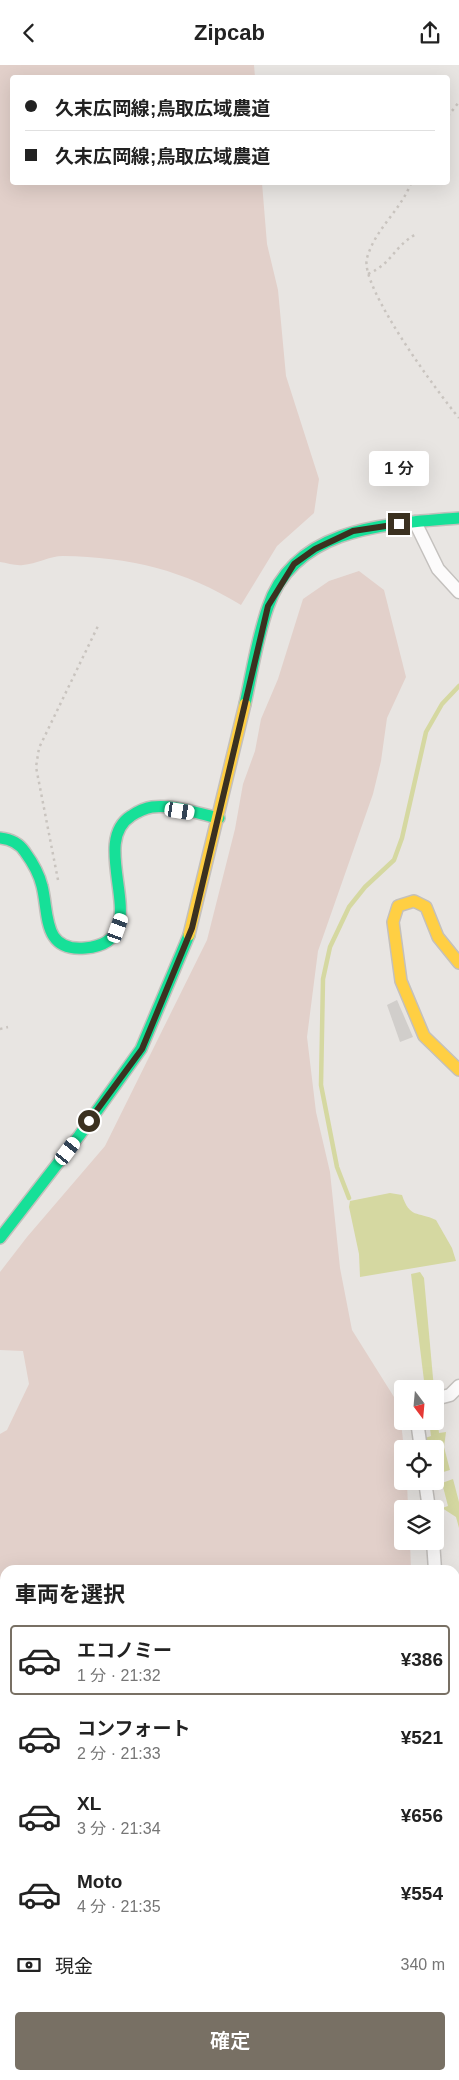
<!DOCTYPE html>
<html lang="ja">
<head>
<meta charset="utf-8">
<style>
	:root { --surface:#fff; --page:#f2f2f2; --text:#222; --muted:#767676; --line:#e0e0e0; --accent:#787064 }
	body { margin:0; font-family:Helvetica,"Noto Sans JP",sans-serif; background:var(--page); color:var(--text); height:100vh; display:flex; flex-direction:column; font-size:19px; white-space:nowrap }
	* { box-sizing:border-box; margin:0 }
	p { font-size:16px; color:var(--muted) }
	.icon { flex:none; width:28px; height:28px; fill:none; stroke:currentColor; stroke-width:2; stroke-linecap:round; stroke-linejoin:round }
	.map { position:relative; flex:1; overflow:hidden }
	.details { position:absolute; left:0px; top:1500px; width:460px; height:515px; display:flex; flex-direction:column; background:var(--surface); border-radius:15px 15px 0 0; box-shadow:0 5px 20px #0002 }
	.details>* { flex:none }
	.top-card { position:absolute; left:10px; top:10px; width:440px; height:110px; border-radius:5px; box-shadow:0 5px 20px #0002; display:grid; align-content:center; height:110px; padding:0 15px; background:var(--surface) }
	.needle { width:32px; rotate:164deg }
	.buttons { position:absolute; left:394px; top:1315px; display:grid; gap:10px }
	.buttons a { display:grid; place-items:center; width:50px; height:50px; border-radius:5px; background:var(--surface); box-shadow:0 5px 20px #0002; font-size:25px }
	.end { position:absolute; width:22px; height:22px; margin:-11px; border:6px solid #3b3120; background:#fff; box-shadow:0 0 0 2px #fff }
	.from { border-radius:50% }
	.bubble { position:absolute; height:35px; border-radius:5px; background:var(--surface); box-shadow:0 5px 20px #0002; font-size:16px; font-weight:600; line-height:35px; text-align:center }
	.car { position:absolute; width:15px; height:30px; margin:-15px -8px; border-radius:6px; box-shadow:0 0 4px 1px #0007; background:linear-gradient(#fff 24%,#345 0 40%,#fff 0 76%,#345 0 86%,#fff 0) }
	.top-card b { display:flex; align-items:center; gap:18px; height:48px; font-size:19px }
	.top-card b+b { border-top:1px solid var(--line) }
	.top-card i { width:12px; height:12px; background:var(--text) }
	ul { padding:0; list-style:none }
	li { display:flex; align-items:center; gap:15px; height:70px; margin:0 10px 8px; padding:0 5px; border:2px solid transparent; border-radius:5px }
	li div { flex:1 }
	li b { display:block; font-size:19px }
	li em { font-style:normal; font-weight:600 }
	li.on { border-color:var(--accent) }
	li>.icon { width:45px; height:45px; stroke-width:1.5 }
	h2 { padding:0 15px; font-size:22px; line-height:60px }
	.pay { display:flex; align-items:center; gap:12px; height:55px; padding:0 15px; font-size:19px }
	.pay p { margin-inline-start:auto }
	.primary-button { display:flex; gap:10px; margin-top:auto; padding:10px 15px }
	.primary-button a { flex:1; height:58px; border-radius:5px; background:var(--accent); color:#fff; font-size:20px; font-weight:600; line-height:58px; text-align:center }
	header { display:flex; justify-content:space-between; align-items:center; height:65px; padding:0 15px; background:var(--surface); font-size:22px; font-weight:600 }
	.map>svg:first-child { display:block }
</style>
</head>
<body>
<header><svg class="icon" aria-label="back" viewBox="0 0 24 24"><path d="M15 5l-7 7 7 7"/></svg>Zipcab<svg class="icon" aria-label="share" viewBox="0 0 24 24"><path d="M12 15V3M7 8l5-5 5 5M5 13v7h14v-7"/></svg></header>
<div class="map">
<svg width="459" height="2015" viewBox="0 0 459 2015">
	<rect width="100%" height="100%" fill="#e8e5e2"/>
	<g fill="#e2d0ca">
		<path d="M0 0H254L255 12H12V118H262L267 179 278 225 286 311 319 414 314 448 277 481 241 540C184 505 130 492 63 491 50 491 36 499 23 500 16 501 7 498 0 497Z"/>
		<polygon points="359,506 384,525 406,612 387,653 381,696 373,729 318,886 307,972 316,1047 330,1107 340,1203 352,1265 399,1340 404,1384 402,1416 407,1416 408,1444 402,1444 402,1476 410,1476 411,1505 5,1505 4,1820 0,1815 0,1369 7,1365 29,1319 23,1286 0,1285 0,1207 27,1172 105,1081 207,875 235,764 243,719 255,686 261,654 278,614 303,534 329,516"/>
		<polygon points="459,1740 459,1871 455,1868 455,1743"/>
	</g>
	<g fill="#d5d8a1">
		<path d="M390 1128 402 1130C410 1154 417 1146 436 1155L452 1183 456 1196 360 1212 359 1189 349 1142 350 1136Z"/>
		<polygon points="420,1207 424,1213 434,1324 425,1324 411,1209"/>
		<polygon points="435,1337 439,1368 446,1367 444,1382 450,1405 440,1408 435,1384 425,1373 431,1371 429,1356 435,1356"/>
		<polygon points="453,1414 459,1437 459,1463 456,1452 442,1443 448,1441 442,1418"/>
	</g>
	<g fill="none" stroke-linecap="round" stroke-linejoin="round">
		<g stroke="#d5d8a1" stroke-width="4.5">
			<polyline points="349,1133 337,1102 321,1020 323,914 330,882 349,842 365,822 394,795 402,773 426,667 442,639 459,621"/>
			<polyline points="0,2002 3,2015"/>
			<polyline points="455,2005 459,2003"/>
			<polyline points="404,2015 435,2010"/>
		</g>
	</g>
	<polygon fill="#d1cecb" points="397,935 413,972 400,977 387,940"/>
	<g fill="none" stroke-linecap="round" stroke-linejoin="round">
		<defs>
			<g id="street">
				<polyline points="415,457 438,504 459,527"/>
				<polyline points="435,1334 450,1330 459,1321"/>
				<polyline points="417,1356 421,1384"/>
				<polyline points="425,1416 429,1444"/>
				<polyline points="433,1476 435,1505"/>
				<polyline points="209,2015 210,2010"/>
			</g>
			<g id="fast">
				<path d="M245 639C252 607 257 573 268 542 295 461 387 459 459 453"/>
				<path d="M0 773C11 774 19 778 25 787 33 798 39 808 42 821 49 848 42 887 85 883 160 877 85 780 131 751 137 747 145 743 152 742 174 739 198 749 219 753"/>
				<polyline points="0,1173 79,1071 141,984 189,870"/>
				<polyline points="0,1855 5,1861"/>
				<polyline points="137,2010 141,2015"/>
			</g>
			<g id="slow">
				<polyline points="189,870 245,639"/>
				<polyline points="459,898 438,872 426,842 414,836 398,841 393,857 401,916 424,971 459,1005"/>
			</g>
		</defs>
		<use href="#street" stroke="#c4c1be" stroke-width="15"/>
		<use href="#fast" stroke="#c4c0bc" stroke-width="14"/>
		<use href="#slow" stroke="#c4c0bc" stroke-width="14"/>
		<g stroke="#c9c4bf" stroke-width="2.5" stroke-dasharray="2.5 4" stroke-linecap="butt">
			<polyline points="448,51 459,37"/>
			<path d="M411 118C401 145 375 164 367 193 359 221 438 328 459 353"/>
			<path d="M368 209C393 198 393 182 416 169"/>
			<polyline points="58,815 36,702 39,683 98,561"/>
			<polyline points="0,964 8,962"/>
		</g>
		<use href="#street" stroke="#fcfbfb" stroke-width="12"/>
		<use href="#fast" stroke="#16e098" stroke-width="11"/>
		<use href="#slow" stroke="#ffcf43" stroke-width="11"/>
	</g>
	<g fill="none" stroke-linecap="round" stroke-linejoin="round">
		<polyline stroke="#3b3120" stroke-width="6" points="89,1056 142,984 192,863 268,541 294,499 315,484 353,466 399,459"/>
	</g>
</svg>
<div class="buttons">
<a><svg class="needle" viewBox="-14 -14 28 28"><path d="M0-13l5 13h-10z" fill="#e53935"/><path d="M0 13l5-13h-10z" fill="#767676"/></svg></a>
<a><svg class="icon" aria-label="locate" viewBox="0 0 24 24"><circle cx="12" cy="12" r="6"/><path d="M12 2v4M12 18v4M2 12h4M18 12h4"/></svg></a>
<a><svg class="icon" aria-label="layers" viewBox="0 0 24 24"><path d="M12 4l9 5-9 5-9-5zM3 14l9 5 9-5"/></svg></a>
</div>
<i class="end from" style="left:89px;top:1056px"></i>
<i class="end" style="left:399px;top:459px"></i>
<div class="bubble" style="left:369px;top:386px;width:60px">1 分</div>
<i class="car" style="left:180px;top:746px;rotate:99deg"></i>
<i class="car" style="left:118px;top:863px;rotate:20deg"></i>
<i class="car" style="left:68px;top:1086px;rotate:37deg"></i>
<div class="top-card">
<b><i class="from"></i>久末広岡線;鳥取広域農道</b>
<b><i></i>久末広岡線;鳥取広域農道</b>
</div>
<section class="details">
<h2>車両を選択</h2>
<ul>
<li class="on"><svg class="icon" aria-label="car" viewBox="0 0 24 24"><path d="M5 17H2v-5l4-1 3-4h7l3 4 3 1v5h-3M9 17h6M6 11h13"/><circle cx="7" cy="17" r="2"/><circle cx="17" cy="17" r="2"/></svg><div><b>エコノミー</b><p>1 分 · 21:32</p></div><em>¥386</em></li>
<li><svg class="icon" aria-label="car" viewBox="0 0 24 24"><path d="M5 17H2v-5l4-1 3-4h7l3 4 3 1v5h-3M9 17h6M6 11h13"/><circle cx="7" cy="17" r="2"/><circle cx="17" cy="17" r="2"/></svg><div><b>コンフォート</b><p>2 分 · 21:33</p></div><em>¥521</em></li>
<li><svg class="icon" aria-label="car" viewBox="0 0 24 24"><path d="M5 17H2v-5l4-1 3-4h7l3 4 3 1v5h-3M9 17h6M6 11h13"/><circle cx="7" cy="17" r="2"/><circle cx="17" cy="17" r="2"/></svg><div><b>XL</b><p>3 分 · 21:34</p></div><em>¥656</em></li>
<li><svg class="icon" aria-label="car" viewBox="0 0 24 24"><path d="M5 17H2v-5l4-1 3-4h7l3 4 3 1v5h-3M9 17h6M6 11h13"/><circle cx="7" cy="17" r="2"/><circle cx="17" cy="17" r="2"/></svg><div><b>Moto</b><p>4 分 · 21:35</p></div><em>¥554</em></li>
</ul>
<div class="pay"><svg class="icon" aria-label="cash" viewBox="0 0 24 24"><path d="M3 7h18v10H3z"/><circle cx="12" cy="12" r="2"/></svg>現金<p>340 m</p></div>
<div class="primary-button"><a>確定</a></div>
</section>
</div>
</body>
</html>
